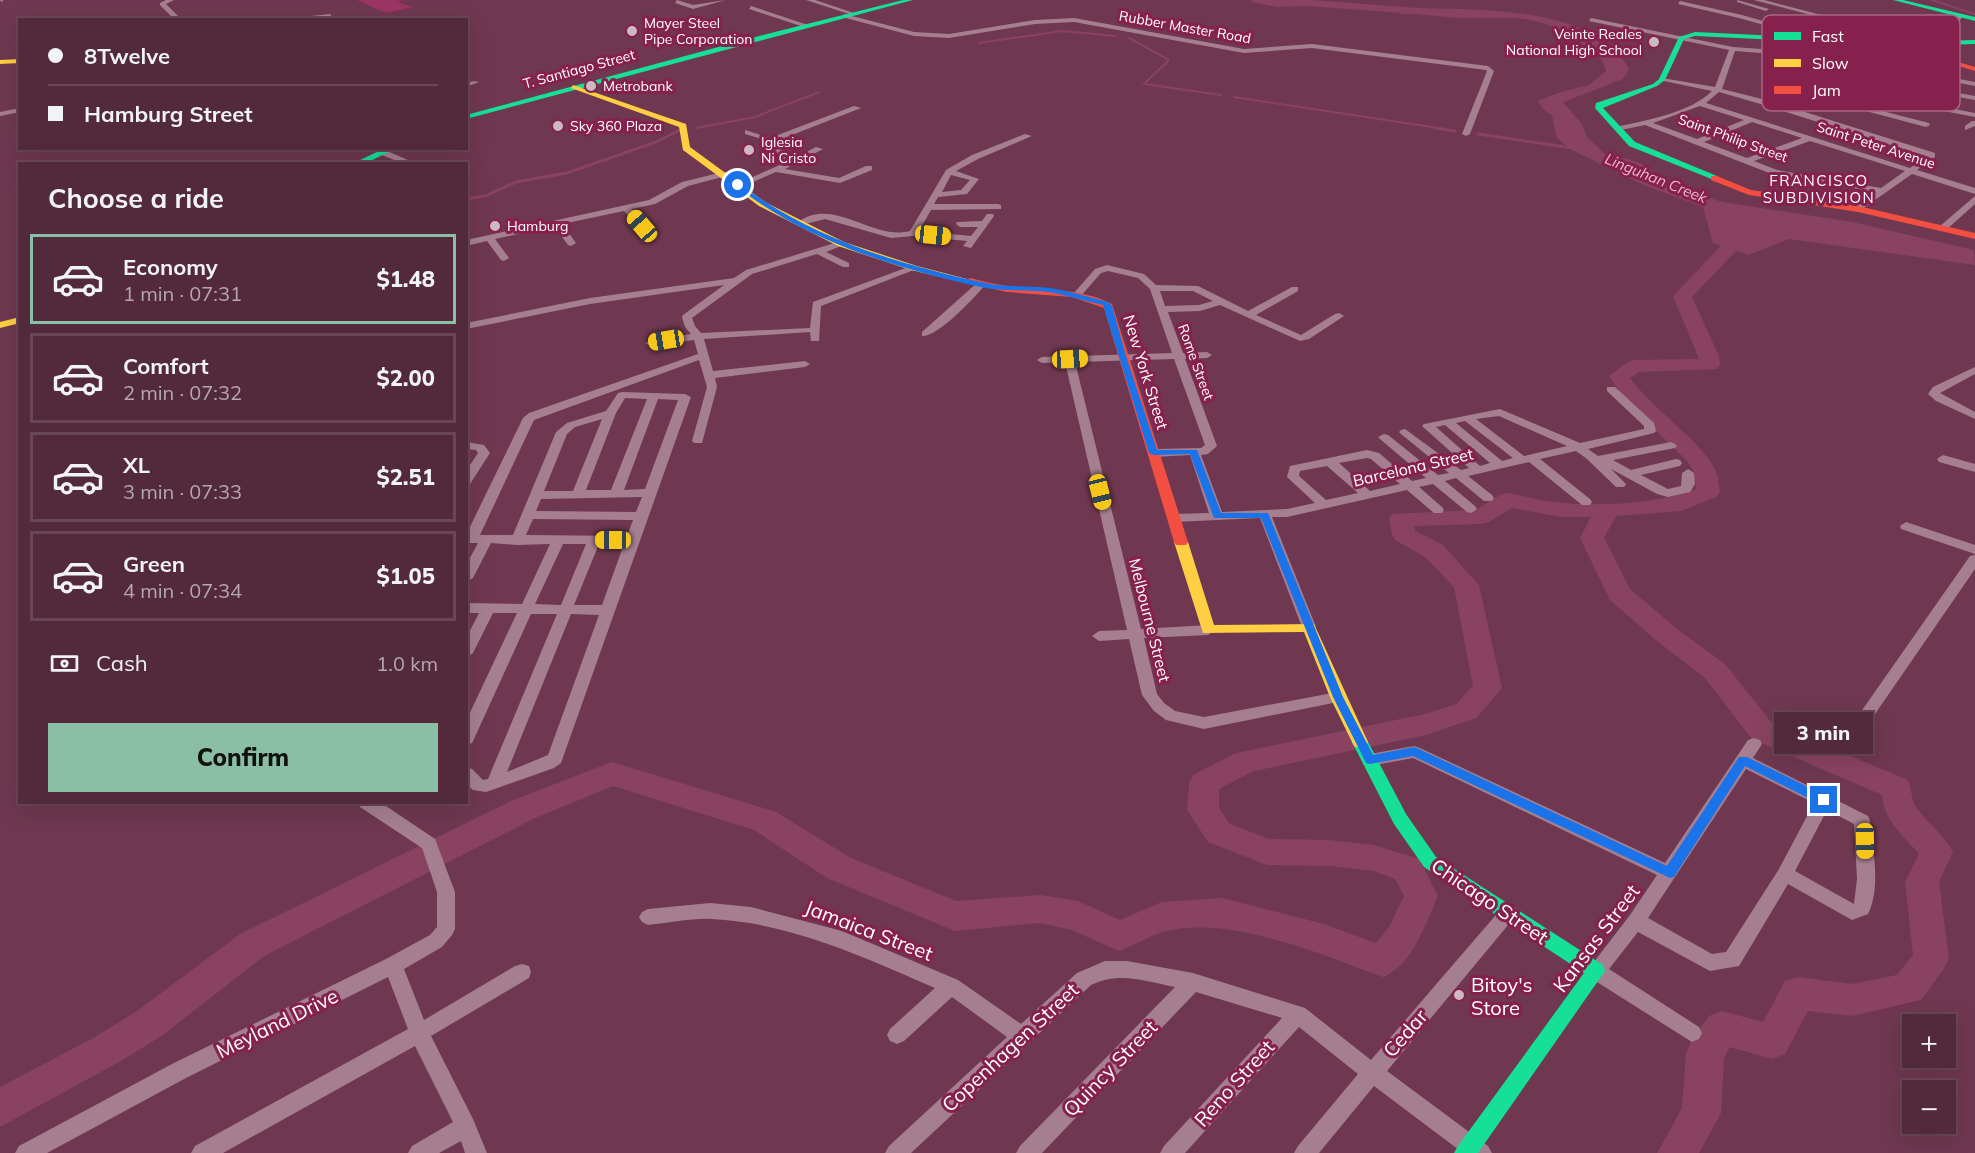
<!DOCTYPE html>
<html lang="en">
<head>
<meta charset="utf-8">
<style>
	:root { --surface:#532a3c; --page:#5c3647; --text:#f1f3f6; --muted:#b5a7af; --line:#694656; --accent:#8abfa5 }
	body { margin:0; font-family:Mulish,sans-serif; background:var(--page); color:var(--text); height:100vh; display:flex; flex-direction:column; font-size:22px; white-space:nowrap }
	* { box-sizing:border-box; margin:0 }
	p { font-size:20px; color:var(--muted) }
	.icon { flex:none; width:33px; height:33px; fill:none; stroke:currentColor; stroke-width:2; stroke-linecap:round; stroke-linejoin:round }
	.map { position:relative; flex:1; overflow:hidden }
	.sheet { position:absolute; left:18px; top:162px; width:450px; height:642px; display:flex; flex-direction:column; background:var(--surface); border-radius:0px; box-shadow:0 6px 24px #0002,0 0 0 2px var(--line) }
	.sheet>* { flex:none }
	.guide { position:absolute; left:18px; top:18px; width:450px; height:132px; border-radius:0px; box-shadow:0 6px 24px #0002,0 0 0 2px var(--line); display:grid; align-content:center; height:132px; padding:0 30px; background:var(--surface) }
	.tools { position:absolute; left:1902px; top:1014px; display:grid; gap:12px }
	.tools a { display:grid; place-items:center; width:54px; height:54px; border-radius:0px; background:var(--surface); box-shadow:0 6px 24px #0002,0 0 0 2px var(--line); font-size:30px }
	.end { position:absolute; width:27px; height:27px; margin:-14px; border:8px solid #1a73e8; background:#fff; box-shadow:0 0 0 3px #fff }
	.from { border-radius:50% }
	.bubble { position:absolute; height:42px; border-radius:0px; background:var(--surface); box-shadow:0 6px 24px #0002,0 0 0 2px var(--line); font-size:20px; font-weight:800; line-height:42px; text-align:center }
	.car { position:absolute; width:18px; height:36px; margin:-18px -9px; border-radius:8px; box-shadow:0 0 4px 2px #0007; background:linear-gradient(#f5c518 24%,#345 0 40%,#f5c518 0 76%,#345 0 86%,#f5c518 0) }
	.guide b { display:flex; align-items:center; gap:21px; height:57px; font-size:22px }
	.guide b+b { border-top:2px solid var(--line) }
	.guide i { width:15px; height:15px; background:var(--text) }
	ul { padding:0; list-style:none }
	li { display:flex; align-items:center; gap:18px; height:90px; margin:0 12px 9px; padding:0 18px; border:3px solid var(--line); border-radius:0px }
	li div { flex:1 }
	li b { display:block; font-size:22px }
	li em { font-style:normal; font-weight:800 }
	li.active { border-color:var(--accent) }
	li>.icon { width:54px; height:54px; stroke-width:1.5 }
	h2 { padding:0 30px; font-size:27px; line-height:72px }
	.pay { display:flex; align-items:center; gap:15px; height:66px; padding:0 30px; font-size:22px }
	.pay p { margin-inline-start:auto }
	.cta { display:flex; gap:12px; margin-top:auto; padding:12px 30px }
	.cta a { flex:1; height:69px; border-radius:0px; background:var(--accent); color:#111; font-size:24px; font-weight:800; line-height:69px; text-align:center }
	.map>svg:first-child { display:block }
</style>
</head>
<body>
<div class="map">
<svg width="1975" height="1153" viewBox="0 0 1975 1153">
	<rect width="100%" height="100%" fill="#6f3850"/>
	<polygon fill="#9c3564" points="357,0 403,0 397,2 413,7 386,13"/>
	<path fill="#894361" d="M1403 8C1468 10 1593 3 1629 69L1623 79 1563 102 1581 123 1587 137 1606 155 1628 159 1642 164 1664 179 1690 191 1722 202 1852 222 1974 250 1975 265 1789 239 1748 255 1713 243 1703 207 1644 185 1572 150 1557 138 1552 115 1544 110 1538 101 1561 92 1589 85 1606 71C1601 54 1594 52 1579 42 1535 11 1510 19 1460 18 1440 17 1420 13 1400 14L1398 9Z"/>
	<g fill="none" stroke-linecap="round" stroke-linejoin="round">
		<g stroke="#894361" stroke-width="2">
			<polyline points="1932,0 1975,14"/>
			<polyline points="1129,38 1169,60 1144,84 1221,95"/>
			<polyline points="979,43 1062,31 1116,36"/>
			<polyline points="1234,97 1445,129"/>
			<polyline points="696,128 755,117 819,92"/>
		</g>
		<g stroke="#894361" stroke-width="3">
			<polyline points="1435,128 1455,131"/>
			<polyline points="1478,134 1573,148"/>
			<polyline points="466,199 485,196 516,182 567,173 656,142 680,130"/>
		</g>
		<g fill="#894361" fill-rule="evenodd">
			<polygon points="1251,0 1310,0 1432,9 1438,12 1432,15 1306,6 1277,7 1252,2"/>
			<path d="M1757 225 1763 226 1765 230 1763 234 1734 253 1692 297 1719 356 1720 365 1717 369 1639 372 1630 378C1650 407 1708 446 1717 474 1718 479 1719 486 1720 492L1716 497 1681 511 1616 516 1604 538 1630 589 1677 629 1725 664 1772 723 1908 780C1912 788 1911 800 1916 807 1927 823 1944 834 1953 852L1939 882 1949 959 1943 970 1921 1000 1852 1016 1808 1011 1785 1054 1772 1059 1730 1047 1724 1058 1721 1113 1699 1153H1657L1682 1108 1686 1053 1692 1040 1709 1016 1722 1011 1763 1022 1785 981 1798 977 1852 984 1897 975 1913 955 1905 882 1919 854C1903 835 1884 821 1882 795L1752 739 1705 678 1657 641 1610 600 1580 538 1591 517H1562L1512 508 1489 522 1481 524 1414 526 1415 531 1443 545 1479 585 1502 688 1476 718 1426 735 1254 771 1219 789V808L1230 824 1269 839 1329 840 1374 845 1419 859 1438 896C1425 924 1413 965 1383 977 1321 954 1232 916 1166 931 1150 935 1134 946 1119 951L1072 930 1040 923 955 931 827 878 754 830 613 786 535 818 264 956 163 1035 121 1061 0 1127V1087L95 1037 137 1011 240 934 513 800 612 762 776 812 851 858 956 901 1040 895 1078 901 1120 920 1162 902 1222 898 1324 924 1376 943 1389 927 1404 896 1395 879 1374 871 1329 866 1267 865 1208 842 1187 810 1189 783 1193 775 1236 753 1425 714 1456 704 1473 686 1454 587 1425 557 1395 540 1392 535 1389 519 1392 514 1476 510 1500 495 1508 493C1526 496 1545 502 1563 503 1602 506 1660 504 1696 489L1694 472 1687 461 1625 400 1609 376 1628 362 1635 360 1699 359 1673 296 1722 245Z"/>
		</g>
		<g fill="#a57f90" fill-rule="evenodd">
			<polygon points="0,0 4,0 1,2"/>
			<polygon points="166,0 174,0 166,4 182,20 175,20 160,5 160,3"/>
			<polygon points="677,0 693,5 726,0 693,9 675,3"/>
			<polygon points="806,0 815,0 857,14 852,15"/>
			<polygon points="1737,0 1769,9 1766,11 1737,2"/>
			<path d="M1754 0H1764L1868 27 1842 35 1859 41 1857 44 1806 27 1830 20ZM1837 22 1858 27 1836 33 1816 27Z"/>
			<polygon points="1680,1 1742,15 1824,39 1821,41 1739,18 1678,4"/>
			<polygon points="751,6 808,25 809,26 804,27 749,9"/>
			<polygon points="330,14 332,17 289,20 292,18"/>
			<polygon points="844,14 914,32 949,34 1035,20 1074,18 1244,49 1312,44 1488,66 1494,71 1470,134 1466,136 1462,134 1487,71 1486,70 1312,48 1244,53 1074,22 1035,24 949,38 914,36 842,17"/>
			<polygon points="1959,14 1964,15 1948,34 1913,40 1910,38 1944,31"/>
			<path d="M1591 18 1733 47 1823 53 1975 82V86L1823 57 1794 55V64L1975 96V100L1793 67 1790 75 1794 78 1975 113V117L1790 81 1783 76 1788 65V55L1735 51 1722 89 1770 101 1935 153V157L1917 170 1975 188V194L1912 174 1858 212 1855 211V207L1876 192 1772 174 1645 125 1616 131V127C1644 121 1692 112 1712 91L1659 80 1662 78 1715 87 1729 50 1589 21ZM1719 92 1764 105 1926 156 1910 168 1706 103ZM1700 106 1744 120 1697 139 1653 123ZM1752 122 1802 138 1747 158 1704 142ZM1810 141 1905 171 1881 188 1777 170 1754 161Z"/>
			<polygon points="1846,43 1889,59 1890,60 1885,61 1844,46"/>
			<polygon points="474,81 479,82 466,87 466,83"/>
			<polygon points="1800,90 1929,123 1930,125 1926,127 1798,93 1798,91"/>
			<polygon points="854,106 861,108 774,142 793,159 816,147 823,149 785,169 839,178 866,166 872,166 872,170 840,183 776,172 741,187 734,185 787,162 762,139 745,134 745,130 770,138"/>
			<polygon points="20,108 20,112 0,116 0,112"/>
			<polygon points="1972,121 1975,121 1975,126 1965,130 1965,126"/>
			<path d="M1025 134 1032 136 978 159 956 171 979 179 967 194 938 197 934 204H998L1001 205V209L931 210 919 231 971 236 978 227H960L956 224 957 222 982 221 987 214H993L994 216 971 248 963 246 967 241 913 236 891 238 825 219 802 225 798 222C834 196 872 241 910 231L946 170 972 155ZM951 175 970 180 961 190 942 192Z"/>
			<polygon points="379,150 385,150 417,164 405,164 379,154"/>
			<polygon points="723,172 726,172 726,176 688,186 655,204 632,209 645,224 645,228 639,228 624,211 562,224 576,243 571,246 568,245 554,226 495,239 509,258 504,261 501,260 487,241 466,246 466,240 649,200 682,182"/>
			<polygon points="1975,196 1975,204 1945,231 1939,231 1939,227"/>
			<path d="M838 242 846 244 826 252 849 263V267H843L817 254 752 274 692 318 695 326 701 333 810 328 813 302 911 266 919 268 821 306 819 341H811L810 332 704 339 713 371 805 361 810 364 805 367 715 378 717 387 702 443H694L692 441 707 387 699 360 534 420 480 535H513L556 432 567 423 606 411 618 393 622 392 685 394 691 397 561 763 554 768 486 792 473 790 466 784V767L472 769 483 780 488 779 557 614H531L474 739 472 743 466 745V721L517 613H493L473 653 466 658V638L479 613H466V603L522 604 550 544 517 545 491 543 473 578 466 582V565L478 543H466V535L523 418 529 413 698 354 694 340 650 346 645 343 650 340 691 334 685 327 682 317 683 315 724 285 590 304 466 329V323L590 298 734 278 746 270ZM625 398 647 399 611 490H586L616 413ZM658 399 678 400 645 489 624 490ZM602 419 573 491H544L567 434 575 427ZM642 497 636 512 536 511 541 499ZM533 519 633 520 627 536 526 535ZM563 544H586L561 605 535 604ZM599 544H624L602 605H574ZM571 614 599 615 548 755 507 772Z"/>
			<path d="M1107 265 1144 274 1156 285 1198 286 1248 311 1292 287H1298V291L1256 315 1301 335 1335 314 1339 313 1344 316 1309 339 1300 341 1220 305 1200 311 1168 312 1183 353 1207 352 1212 355 1207 358 1185 359 1217 446 1208 454 1201 455 1222 512 1287 509 1315 503 1287 477 1290 466 1367 450 1379 453 1412 481 1426 478 1380 439 1378 437 1384 434 1388 435 1438 475 1449 473 1401 434 1399 432 1401 430 1405 429 1461 470 1469 468 1422 426 1424 424 1500 409 1580 443 1644 429V426L1607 391V387H1615L1654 423 1656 431 1654 433 1588 449 1598 456 1671 442 1675 444 1677 446 1675 448 1613 460 1631 470 1676 459 1680 460 1682 463 1680 466 1641 475 1668 489 1681 486 1682 473 1688 469 1694 473 1695 484 1690 492 1668 497 1657 494 1611 469 1626 484 1624 487H1616L1587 459 1576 451 1540 459 1590 499 1592 502 1590 505H1582L1529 462 1468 476 1492 495 1494 498 1492 501H1484L1456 478 1445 481 1475 506 1477 509 1471 513 1467 512 1433 484 1419 487 1442 507 1444 510 1442 513H1434L1407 490 1287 517H1272L1316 627 1309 632 1302 627 1260 518 1175 522 1169 518 1175 514 1209 513 1190 455 1154 457 1148 453 1154 449 1201 448 1205 445 1174 359 1075 362 1141 629 1208 625 1215 630 1208 635 1144 638 1157 694 1164 703 1175 711 1204 717 1338 692 1343 693 1346 697 1343 701 1338 702 1204 729 1166 720 1154 711 1142 695 1129 639 1099 641 1092 636 1099 631 1127 630 1065 362 1042 363 1037 360 1042 357 1172 353 1150 289 1138 278 1108 271 1101 273 1080 297H1074V293L1095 269ZM1160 291H1193L1213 301 1199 305 1165 306ZM1499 416 1567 446 1524 456 1476 419ZM1465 421 1513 458 1502 461 1456 423ZM1445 425 1490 463 1480 466 1436 427ZM1367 458 1371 459 1400 484 1370 491 1339 463ZM1327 466 1358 493 1326 500 1299 476 1300 471Z"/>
			<path d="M978 282 986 284C976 296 937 338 922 336V332Z"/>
			<polygon points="1975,367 1975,374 1940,393 1975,412 1975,419 1936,401 1928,394 1933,387"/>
			<polygon points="466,442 484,445 490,453 470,484 466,485 466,471 478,453 476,450 466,449"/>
			<polygon points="1943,455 1975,464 1975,472 1939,462 1937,459"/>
			<polygon points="1906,522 1975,545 1975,554 1901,529 1900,526"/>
			<polygon points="1975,555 1975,569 1875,714 1865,714 1862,710 1865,706 1970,556"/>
			<path d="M1754 738 1760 740 1762 744 1753 758 1868 816 1870 821C1873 850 1881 888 1868 914L1852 920 1788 884 1739 966 1710 971 1638 932 1609 969 1699 1027 1702 1033 1699 1039 1692 1042 1589 977 1587 971 1630 915 1657 875 1413 758 1370 766 1364 764 1362 760 1364 756 1370 754 1414 746 1420 748 1665 863 1748 740ZM1746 769 1814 803 1779 869 1726 952 1712 954 1648 918ZM1827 810 1854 824 1857 879 1854 904 1795 871Z"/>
			<polygon points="358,802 380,802 435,839 455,892 455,929 452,935 442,947 404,969 424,1020 515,966 522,964 529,966 531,972 529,978 431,1036 473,1119 487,1153 465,1153 461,1141 439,1153 408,1153 412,1146 453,1122 415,1046 223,1153 191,1153 195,1146 408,1029 388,977 186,1078 47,1153 15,1153 19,1146 172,1064 386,959 430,935 437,927 437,892 422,848 360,807"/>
			<path d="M710 903 751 907 842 931 958 980 1021 1024 1077 973 1105 961H1127L1193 973 1305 1008 1371 1060 1501 909 1507 906 1513 909 1516 914 1513 919 1387 1071 1488 1146 1492 1153H1463L1374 1086 1319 1153H1294L1298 1146 1358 1074 1299 1027 1185 1153H1160L1164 1146 1282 1018 1196 992 1042 1153H1016L1020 1146 1175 987C1145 981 1120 971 1091 985L911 1153H885L889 1146 1007 1037 952 997 904 1041 897 1044 890 1041 887 1035 890 1029 935 988C864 957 791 923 712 919 691 918 669 923 648 925L642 922 639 917 642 912 648 909Z"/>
		</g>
		<g fill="#16e098" fill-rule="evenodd">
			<polygon points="903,0 913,0 466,119 466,115 763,35"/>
			<polygon points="1893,0 1903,0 1975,17 1975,21"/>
			<polygon points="1695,32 1903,42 1975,40 1975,44 1903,46 1695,36 1684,39 1665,80 1657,86 1603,108 1635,142 1717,176 1718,178 1714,180 1629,146 1595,108 1596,103 1653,84 1659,79 1679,37"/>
			<polygon points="385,148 397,148 364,164 352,164"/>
			<polygon points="1360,736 1366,738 1406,814 1436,857 1603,965 1605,971 1478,1153 1454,1153 1458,1146 1584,973 1424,867 1394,824 1352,742 1354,738"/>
		</g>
		<g fill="#ffcf43" fill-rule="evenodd">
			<polygon points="20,59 20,63 0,64 0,60"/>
			<polygon points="573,85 686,124 690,147 765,202 844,242 917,266 975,281 970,284 911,270 838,246 759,206 683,150 679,127 571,88"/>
			<polygon points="20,317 20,323 0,328 0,322"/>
			<polygon points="1181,538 1188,542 1214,625 1314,624 1368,742 1366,746 1360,748 1354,746 1352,742 1330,697 1304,632 1203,633 1174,542"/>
		</g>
		<g fill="#f24e42" fill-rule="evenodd">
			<polygon points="1911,48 1975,67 1975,71 1909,51"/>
			<polygon points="1711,176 1717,176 1751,190 1858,206 1975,233 1975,239 1858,212 1749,195 1711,180"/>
			<path d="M970 278C982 281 994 284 1007 286 1043 291 1078 287 1112 304L1188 542 1186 545H1176L1174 542 1104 308 1072 297 1007 292 967 283 965 281Z"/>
		</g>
	</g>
	<path fill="#1a73e8" d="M736 184H740C809 237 897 264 981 282 1004 288 1027 285 1050 288 1069 291 1089 297 1108 302L1112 306 1126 356 1157 450H1197L1221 513H1268L1343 697 1373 755 1414 747 1419 749 1667 866 1739 757H1747L1828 797V804H1820L1745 766 1674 877 1670 878 1413 756 1370 764 1366 763 1333 697 1261 518H1214L1190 454 1154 455 1149 453 1103 305C1085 301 1067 295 1049 292 1026 289 1004 292 981 287 895 268 806 241 736 186Z"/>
	<g fill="#cdb9c2" stroke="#86214d" stroke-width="2">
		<circle cx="632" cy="31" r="6"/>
		<circle cx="1654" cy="42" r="6"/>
		<circle cx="591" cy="86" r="6"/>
		<circle cx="558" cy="126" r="6"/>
		<circle cx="749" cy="150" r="6"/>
		<circle cx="495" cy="226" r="6"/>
		<circle cx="1459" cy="995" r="6"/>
	</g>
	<g text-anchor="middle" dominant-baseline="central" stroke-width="6" stroke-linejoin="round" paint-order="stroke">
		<g font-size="14" fill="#fff" stroke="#86214d" text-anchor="start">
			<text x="644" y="23">Mayer Steel<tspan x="644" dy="16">Pipe Corporation</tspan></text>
			<text x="1642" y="34" text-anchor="end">Veinte Reales<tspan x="1642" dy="16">National High School</tspan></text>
			<text x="603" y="86">Metrobank</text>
			<text x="570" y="126">Sky 360 Plaza</text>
			<text x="761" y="142">Iglesia<tspan x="761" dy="16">Ni Cristo</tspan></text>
			<text x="507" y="226">Hamburg</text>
		</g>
		<g font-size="14" fill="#fff" stroke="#86214d">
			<text transform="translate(1185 27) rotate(10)">Rubber Master Road</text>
			<text transform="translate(579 69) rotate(-15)">T. Santiago Street</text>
			<text transform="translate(1733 138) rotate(20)">Saint Philip Street</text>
			<text transform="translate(1876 145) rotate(18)">Saint Peter Avenue</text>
			<text transform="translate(1196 362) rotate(70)">Rome Street</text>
		</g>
		<g font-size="15" font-style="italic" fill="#f1b6d1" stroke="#86214d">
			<text transform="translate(1656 178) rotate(22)">Linguhan Creek</text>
		</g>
		<g font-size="15" letter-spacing="1.5" fill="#fff" stroke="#86214d">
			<text x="1819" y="180">FRANCISCO<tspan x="1819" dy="17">SUBDIVISION</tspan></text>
		</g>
		<g font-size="16" fill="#fff" stroke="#86214d">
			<text transform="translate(1146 372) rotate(73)">New York Street</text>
			<text transform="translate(1413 467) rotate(-13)">Barcelona Street</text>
			<text transform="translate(1150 620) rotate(76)">Melbourne Street</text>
		</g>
		<g font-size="20" fill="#fff" stroke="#86214d">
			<text transform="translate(1490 901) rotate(34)">Chicago Street</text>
			<text transform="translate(869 930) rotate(21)">Jamaica Street</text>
			<text transform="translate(1596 938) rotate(-53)">Kansas Street</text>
			<text transform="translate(277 1023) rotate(-26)">Meyland Drive</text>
			<text transform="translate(1405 1033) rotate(-49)">Cedar</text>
			<text transform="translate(1010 1047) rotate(-43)">Copenhagen Street</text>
			<text transform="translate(1110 1068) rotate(-46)">Quincy Street</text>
			<text transform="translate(1234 1083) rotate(-48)">Reno Street</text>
		</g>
		<g font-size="20" fill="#fff" stroke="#86214d" text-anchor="start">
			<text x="1471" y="984">Bitoy's<tspan x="1471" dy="23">Store</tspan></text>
		</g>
	</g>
	<rect x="1762" y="15" width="198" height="96" rx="9" fill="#86214d" stroke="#aa6482" stroke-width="1.5"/>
	<rect x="1774" y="32" width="27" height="8" fill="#16e098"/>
	<rect x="1774" y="59" width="27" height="8" fill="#ffcf43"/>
	<rect x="1774" y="86" width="27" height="8" fill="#f24e42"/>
	<g font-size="16" fill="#fff">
		<text x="1812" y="42">Fast</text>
		<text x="1812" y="69">Slow</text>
		<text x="1812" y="96">Jam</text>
	</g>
</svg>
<div class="tools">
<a>+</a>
<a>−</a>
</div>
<i class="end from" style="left:738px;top:185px"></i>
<i class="end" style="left:1824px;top:800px"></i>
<div class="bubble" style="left:1774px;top:712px;width:99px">3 min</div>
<i class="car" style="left:642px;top:226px;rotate:319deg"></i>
<i class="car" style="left:933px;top:235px;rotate:96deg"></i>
<i class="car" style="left:666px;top:340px;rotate:261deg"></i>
<i class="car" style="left:1070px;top:359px;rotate:87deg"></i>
<i class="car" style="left:1100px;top:492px;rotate:166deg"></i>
<i class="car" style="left:613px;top:540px;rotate:270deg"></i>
<i class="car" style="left:1865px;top:841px;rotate:179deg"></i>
<div class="guide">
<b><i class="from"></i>8Twelve</b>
<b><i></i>Hamburg Street</b>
</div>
<section class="sheet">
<h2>Choose a ride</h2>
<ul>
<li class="active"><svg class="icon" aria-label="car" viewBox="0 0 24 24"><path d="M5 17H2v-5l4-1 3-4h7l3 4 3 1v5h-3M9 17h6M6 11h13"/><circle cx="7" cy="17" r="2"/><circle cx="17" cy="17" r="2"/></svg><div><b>Economy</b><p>1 min · 07:31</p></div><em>$1.48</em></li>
<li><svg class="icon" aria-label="car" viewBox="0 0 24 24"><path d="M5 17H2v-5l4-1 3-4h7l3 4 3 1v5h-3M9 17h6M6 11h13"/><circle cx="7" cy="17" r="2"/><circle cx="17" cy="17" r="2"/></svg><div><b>Comfort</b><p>2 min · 07:32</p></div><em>$2.00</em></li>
<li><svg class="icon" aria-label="car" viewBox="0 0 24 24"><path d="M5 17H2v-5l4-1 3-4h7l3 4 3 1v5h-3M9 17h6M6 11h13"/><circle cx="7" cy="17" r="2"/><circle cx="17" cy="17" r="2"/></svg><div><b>XL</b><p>3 min · 07:33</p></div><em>$2.51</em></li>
<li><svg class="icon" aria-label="car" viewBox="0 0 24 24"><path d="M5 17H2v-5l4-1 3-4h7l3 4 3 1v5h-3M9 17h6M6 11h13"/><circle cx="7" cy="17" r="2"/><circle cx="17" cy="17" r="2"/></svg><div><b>Green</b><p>4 min · 07:34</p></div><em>$1.05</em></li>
</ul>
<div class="pay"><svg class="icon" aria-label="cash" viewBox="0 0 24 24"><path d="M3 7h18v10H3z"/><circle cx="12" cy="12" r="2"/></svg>Cash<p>1.0 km</p></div>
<div class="cta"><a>Confirm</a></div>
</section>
</div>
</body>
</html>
